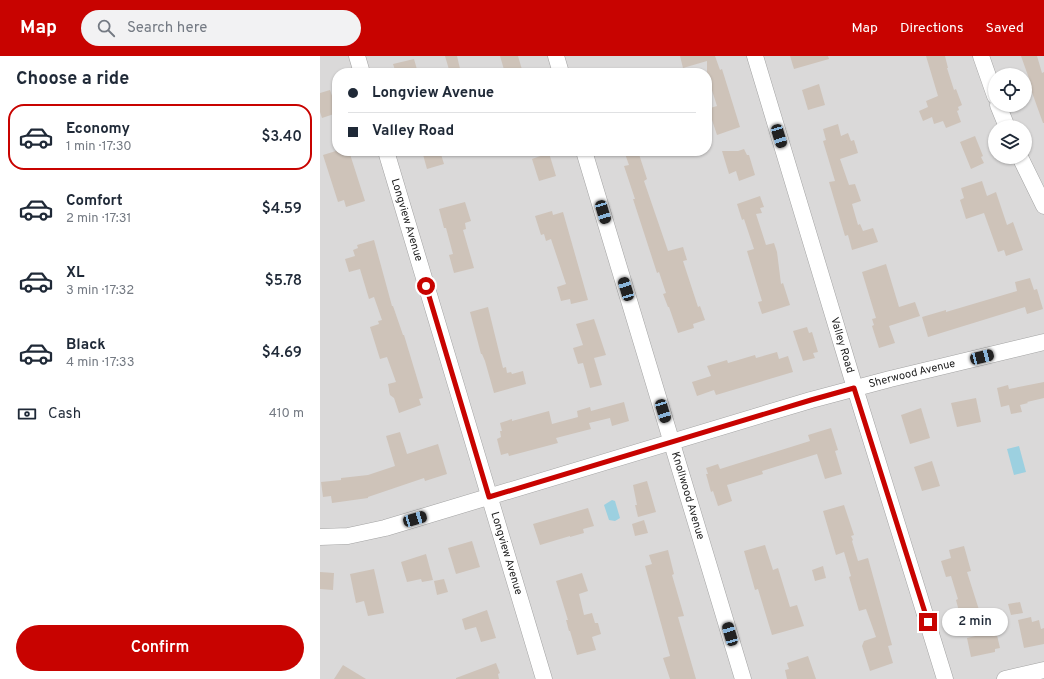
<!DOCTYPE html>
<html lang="en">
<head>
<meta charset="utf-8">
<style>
	:root { --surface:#fff; --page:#f2f2f3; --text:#1f2937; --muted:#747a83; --line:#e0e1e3; --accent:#c80300 }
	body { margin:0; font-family:Overpass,sans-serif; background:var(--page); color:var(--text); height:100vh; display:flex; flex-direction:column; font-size:15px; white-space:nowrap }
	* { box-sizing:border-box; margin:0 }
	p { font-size:13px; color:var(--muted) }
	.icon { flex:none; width:22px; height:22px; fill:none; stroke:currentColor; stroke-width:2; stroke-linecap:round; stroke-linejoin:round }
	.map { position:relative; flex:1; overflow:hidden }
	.sheet { display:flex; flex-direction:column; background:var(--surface); width:320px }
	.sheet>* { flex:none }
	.top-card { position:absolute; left:12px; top:12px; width:380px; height:88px; border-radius:16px; box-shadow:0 1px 3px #0004; display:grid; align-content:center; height:88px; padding:0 16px; background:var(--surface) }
	.fabs { position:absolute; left:668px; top:12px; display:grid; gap:8px }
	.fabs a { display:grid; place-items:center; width:44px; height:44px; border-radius:50%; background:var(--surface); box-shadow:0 1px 3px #0004; font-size:20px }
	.end { position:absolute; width:18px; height:18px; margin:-9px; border:5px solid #c80300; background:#fff; box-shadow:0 0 0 2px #fff }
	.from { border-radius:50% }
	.bubble { position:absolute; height:28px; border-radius:14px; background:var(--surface); box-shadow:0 1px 3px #0004; font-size:13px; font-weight:600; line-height:28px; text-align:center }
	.car { position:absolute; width:12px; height:24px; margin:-12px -6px; border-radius:5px; box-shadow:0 0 3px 1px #0007; background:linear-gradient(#222 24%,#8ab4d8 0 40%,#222 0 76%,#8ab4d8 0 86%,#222 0) }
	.top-card b { display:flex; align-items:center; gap:14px; height:38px; font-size:15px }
	.top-card b+b { border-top:1px solid var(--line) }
	.top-card i { width:10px; height:10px; background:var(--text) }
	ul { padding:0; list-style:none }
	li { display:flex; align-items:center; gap:12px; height:66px; margin:0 8px 6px; padding:0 8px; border:2px solid transparent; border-radius:16px }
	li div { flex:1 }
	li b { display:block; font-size:15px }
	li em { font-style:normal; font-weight:600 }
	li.current { border-color:var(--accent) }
	li>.icon { width:36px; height:36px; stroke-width:1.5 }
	h2 { padding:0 16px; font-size:18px; line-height:48px }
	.pay { display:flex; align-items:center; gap:10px; height:44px; padding:0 16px; font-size:15px }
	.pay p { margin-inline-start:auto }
	.cta { display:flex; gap:8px; margin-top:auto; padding:8px 16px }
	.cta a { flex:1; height:46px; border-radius:24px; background:var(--accent); color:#fff; font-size:16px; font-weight:600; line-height:46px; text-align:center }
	header { display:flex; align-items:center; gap:24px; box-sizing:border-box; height:56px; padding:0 20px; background:var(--accent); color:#fff }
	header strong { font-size:19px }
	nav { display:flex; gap:22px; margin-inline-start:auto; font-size:14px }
	.search { width:280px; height:36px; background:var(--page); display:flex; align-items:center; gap:10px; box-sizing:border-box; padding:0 14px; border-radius:22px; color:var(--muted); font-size:15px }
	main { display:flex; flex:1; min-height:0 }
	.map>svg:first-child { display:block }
</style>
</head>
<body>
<header>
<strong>Map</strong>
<div class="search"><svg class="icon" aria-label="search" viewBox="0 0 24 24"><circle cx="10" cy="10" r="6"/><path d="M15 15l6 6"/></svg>Search here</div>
<nav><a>Map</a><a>Directions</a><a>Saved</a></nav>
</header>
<main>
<section class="sheet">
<h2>Choose a ride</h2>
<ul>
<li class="current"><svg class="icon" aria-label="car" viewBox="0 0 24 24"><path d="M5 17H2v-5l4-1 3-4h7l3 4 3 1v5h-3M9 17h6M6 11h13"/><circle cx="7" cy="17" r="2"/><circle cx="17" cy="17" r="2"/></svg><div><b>Economy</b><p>1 min · 17:30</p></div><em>$3.40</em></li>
<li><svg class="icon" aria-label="car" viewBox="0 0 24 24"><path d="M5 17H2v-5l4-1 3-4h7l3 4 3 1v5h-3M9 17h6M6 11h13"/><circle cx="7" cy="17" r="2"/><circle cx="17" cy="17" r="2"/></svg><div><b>Comfort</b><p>2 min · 17:31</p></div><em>$4.59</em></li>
<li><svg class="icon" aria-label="car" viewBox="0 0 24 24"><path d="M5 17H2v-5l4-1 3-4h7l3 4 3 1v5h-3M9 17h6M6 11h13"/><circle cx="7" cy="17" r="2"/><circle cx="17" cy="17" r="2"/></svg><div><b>XL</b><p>3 min · 17:32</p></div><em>$5.78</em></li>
<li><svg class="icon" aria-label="car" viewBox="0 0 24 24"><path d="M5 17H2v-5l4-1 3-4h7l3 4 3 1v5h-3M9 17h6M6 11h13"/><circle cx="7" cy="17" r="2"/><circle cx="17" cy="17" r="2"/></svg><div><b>Black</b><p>4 min · 17:33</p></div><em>$4.69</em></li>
</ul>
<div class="pay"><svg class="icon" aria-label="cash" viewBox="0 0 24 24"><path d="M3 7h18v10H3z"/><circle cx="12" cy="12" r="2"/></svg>Cash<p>410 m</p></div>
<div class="cta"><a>Confirm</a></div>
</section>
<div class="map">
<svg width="724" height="623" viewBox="0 0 724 623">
	<rect width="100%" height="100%" fill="#eeeae0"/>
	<path fill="#dad9d9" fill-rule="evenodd" d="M0 0H724V623H0ZM17 17H387V95H17ZM675 19H705V49H675ZM675 71H705V101H675Z"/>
	<g fill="#9cd0e0">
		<polygon points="699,390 706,416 694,419 687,393"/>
		<polygon points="292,444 295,445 300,462 295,465 289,464 284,449"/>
	</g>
	<g fill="#cec3b9">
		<polygon points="125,0 137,0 141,17 130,17"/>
		<polygon points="180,0 198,0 203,17 185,17"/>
		<polygon points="360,0 395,0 400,14 402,13 420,71 397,79 392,64 391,64 387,53 397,50 387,19 387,5 363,12"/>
		<polygon points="470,0 508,0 509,3 474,13"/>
		<polygon points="606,0 625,0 628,12 627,12 634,34 636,33 642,49 638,51 639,54 637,55 641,66 626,72 623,65 614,68 612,61 603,65 599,55 608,51 606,45 618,40"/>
		<polygon points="701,0 717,0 722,17 724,16 724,67 723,67 709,28 711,28"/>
		<polygon points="94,3 98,17 76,17 73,8"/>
		<polygon points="499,28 505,49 488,54 482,34"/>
		<polygon points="10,34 16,51 12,52 14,58 2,62 0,56 0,37"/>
		<polygon points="518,68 521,80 528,77 531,85 534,84 538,97 520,103 529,129 535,128 541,145 532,148 538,169 540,168 543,175 553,172 558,186 532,194 528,179 525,180 509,126 515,125 503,85 506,84 503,73"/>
		<polygon points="655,80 663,100 661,101 664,107 651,113 640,86"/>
		<polygon points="424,93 427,99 429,99 435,119 419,125 416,115 409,118 402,95 418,95"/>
		<polygon points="16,95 29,95 45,145 26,151 24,144 18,146 3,99"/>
		<polygon points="102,95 120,95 124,108 107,113"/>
		<polygon points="304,95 318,95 327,123 324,125 348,195 363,191 367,204 363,205 378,251 380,250 385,264 373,268 374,272 358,277 349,251 348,251 343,238 346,237 339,216 337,217 313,143 315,143 304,110 309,109"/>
		<polygon points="229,97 236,120 219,125 212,103"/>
		<polygon points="662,125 667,140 676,136 687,169 693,166 703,194 686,200 684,194 678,196 664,157 646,163 640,144 644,142 641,132"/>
		<polygon points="440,140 444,151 440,152 442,157 436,158 446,189 454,187 457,196 461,228 463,227 470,249 442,258 438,246 442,245 427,195 434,193 424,163 422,164 417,148"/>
		<polygon points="145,146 151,165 145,167 146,173 143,174 154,212 134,217 129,199 133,198 126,172 124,172 119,153"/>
		<polygon points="232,155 233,159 243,156 268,244 251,248 250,243 241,245 237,231 246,228 231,183 226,185 224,178 221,179 215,160"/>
		<polygon points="54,184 72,250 73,250 83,279 84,279 103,342 99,343 101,349 79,357 74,342 70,339 69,335 69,333 68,328 76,326 67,301 60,303 50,271 59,268 58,265 62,264 54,241 49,243 40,213 29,216 25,203 35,200 33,194 38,192 37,189"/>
		<polygon points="566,208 579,251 595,246 600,260 569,270 575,287 559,292 552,270 554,269 552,263 556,262 542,216"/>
		<polygon points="710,222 714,234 717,233 723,253 707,258 705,251 608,281 602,261 626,254 626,256 697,235 695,226"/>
		<polygon points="168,251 183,312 186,311 187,317 191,316 192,318 203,315 206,328 174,337 165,305 162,298 161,298 150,256"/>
		<polygon points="274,263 286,299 274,302 282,329 270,332 263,307 258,308 253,292 263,289 256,268"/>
		<polygon points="487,271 489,277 492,276 498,296 493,297 495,302 483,305 473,275"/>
		<polygon points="457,296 459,303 468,300 473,316 396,339 394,334 377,340 372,326 391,320 387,310 407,304 408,307 435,299 436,302"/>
		<polygon points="724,326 724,342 707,346 708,347 700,349 702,356 691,358 689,349 681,351 677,332 688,329 689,333"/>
		<polygon points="656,342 661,366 637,371 631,347"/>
		<polygon points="304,346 309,365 292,370 290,362 269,367 271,373 236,382 238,387 189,400 188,397 181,399 177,383 181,381 180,375 182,375 180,367 192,363 192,365 229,355 232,368 258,361 257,355 270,351 271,355"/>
		<polygon points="601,352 610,382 590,388 581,359"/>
		<polygon points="511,372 518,394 515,395 522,418 505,423 497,398 442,415 443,418 407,429 412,445 398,450 393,435 391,436 386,418 388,418 386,412 398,408 400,413 490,385 488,379"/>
		<polygon points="80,376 87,398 118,388 127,418 105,425 104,422 48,441 48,442 12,447 11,440 3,441 1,426 21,424 21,422 48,419 75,410 66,380"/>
		<polygon points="612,405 620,430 602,435 594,411"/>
		<polygon points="327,425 336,456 318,461 315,449 317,449 313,429"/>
		<polygon points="524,449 534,479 531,480 533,484 532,485 538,505 548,502 572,589 568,590 573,607 550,615 542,590 544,585 556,581 546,553 539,555 529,521 531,520 524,496 516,499 503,455"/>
		<polygon points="268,452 274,470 263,473 264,477 250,481 250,480 220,489 213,468"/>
		<polygon points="324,464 328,477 315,480 312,468"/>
		<polygon points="152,485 160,511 136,518 128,492"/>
		<polygon points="445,489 453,514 458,512 470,551 477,549 484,570 452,579 438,533 435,534 424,495"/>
		<polygon points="644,490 651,515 647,516 660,557 641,563 636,544 638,543 631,520 626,521 621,505 631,502 629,494"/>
		<polygon points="348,494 354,518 352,519 364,560 358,561 376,623 350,623 343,602 350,600 325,510 332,508 329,499"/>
		<polygon points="106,498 113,524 102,526 101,523 87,526 81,506"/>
		<polygon points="503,510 506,522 495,525 492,514"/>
		<polygon points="54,513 64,557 48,560 44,545 36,547 30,518"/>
		<polygon points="0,516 14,517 13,534 0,533"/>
		<polygon points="262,517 268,535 259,538 264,559 272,557 275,567 278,567 281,578 272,581 276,594 257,599 250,575 249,575 246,564 248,564 236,525"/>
		<polygon points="124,523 128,536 117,539 114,525"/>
		<polygon points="700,546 703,557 691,559 688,548"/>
		<polygon points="167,554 176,582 161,586 156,571 145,574 142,563"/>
		<polygon points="711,561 712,566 719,564 721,573 724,572 724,588 704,592 698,564"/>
		<polygon points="676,575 680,592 675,593 675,596 651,601 647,582"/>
		<polygon points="488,600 496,623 467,623 465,614 469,613 467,607"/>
		<polygon points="176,607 180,617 178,618 179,623 136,623 136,622"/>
		<polygon points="23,609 46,623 14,623"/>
	</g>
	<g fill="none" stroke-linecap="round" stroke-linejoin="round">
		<defs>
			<g id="street">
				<polyline points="37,0 42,17"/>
				<polyline points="236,0 241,17"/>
				<path id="s1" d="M435 0 535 332 625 623"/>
				<polyline points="661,0 675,40"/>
				<polyline points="678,49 687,71"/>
				<path id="s2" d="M66 95 224 623"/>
				<path id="s3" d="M264 95 423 623"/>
				<polyline points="700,101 724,150"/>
				<path id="s4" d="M0 481 28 480 65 472 491 344 570 323 724 286"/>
				<polyline points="685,623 724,614"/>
			</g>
		</defs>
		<use href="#street" stroke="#a3a3a3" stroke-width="17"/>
		<use href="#street" stroke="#fff" stroke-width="16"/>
	</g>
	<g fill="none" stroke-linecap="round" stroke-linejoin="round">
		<polyline stroke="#c80300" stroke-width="5" points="106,230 169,441 491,344 534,332 608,566"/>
	</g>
	<g text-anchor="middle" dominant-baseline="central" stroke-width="4" stroke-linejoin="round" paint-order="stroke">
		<g font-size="11" fill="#1c1c1c" stroke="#fff">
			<text stroke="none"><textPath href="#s2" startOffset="72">Longview Avenue</textPath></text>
			<text stroke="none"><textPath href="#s1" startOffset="302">Valley Road</textPath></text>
			<text stroke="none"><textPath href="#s4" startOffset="615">Sherwood Avenue</textPath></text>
			<text stroke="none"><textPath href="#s3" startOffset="360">Knollwood Avenue</textPath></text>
			<text stroke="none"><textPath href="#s2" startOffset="420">Longview Avenue</textPath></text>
		</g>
	</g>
</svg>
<div class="fabs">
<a><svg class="icon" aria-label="locate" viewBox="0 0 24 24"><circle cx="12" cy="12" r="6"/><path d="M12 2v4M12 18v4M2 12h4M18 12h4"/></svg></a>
<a><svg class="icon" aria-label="layers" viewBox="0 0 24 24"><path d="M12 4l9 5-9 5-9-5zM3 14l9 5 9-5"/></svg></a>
</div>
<i class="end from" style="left:106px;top:230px"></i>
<i class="end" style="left:608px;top:566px"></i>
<div class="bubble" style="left:622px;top:552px;width:66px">2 min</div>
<i class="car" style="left:459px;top:80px;rotate:163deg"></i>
<i class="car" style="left:283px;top:156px;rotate:163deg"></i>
<i class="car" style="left:306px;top:233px;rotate:343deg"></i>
<i class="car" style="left:662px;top:301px;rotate:76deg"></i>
<i class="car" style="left:343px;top:355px;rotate:163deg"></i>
<i class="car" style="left:95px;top:463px;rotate:74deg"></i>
<i class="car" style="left:410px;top:578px;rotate:344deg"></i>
<div class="top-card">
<b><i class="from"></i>Longview Avenue</b>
<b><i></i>Valley Road</b>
</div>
</div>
</main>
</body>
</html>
